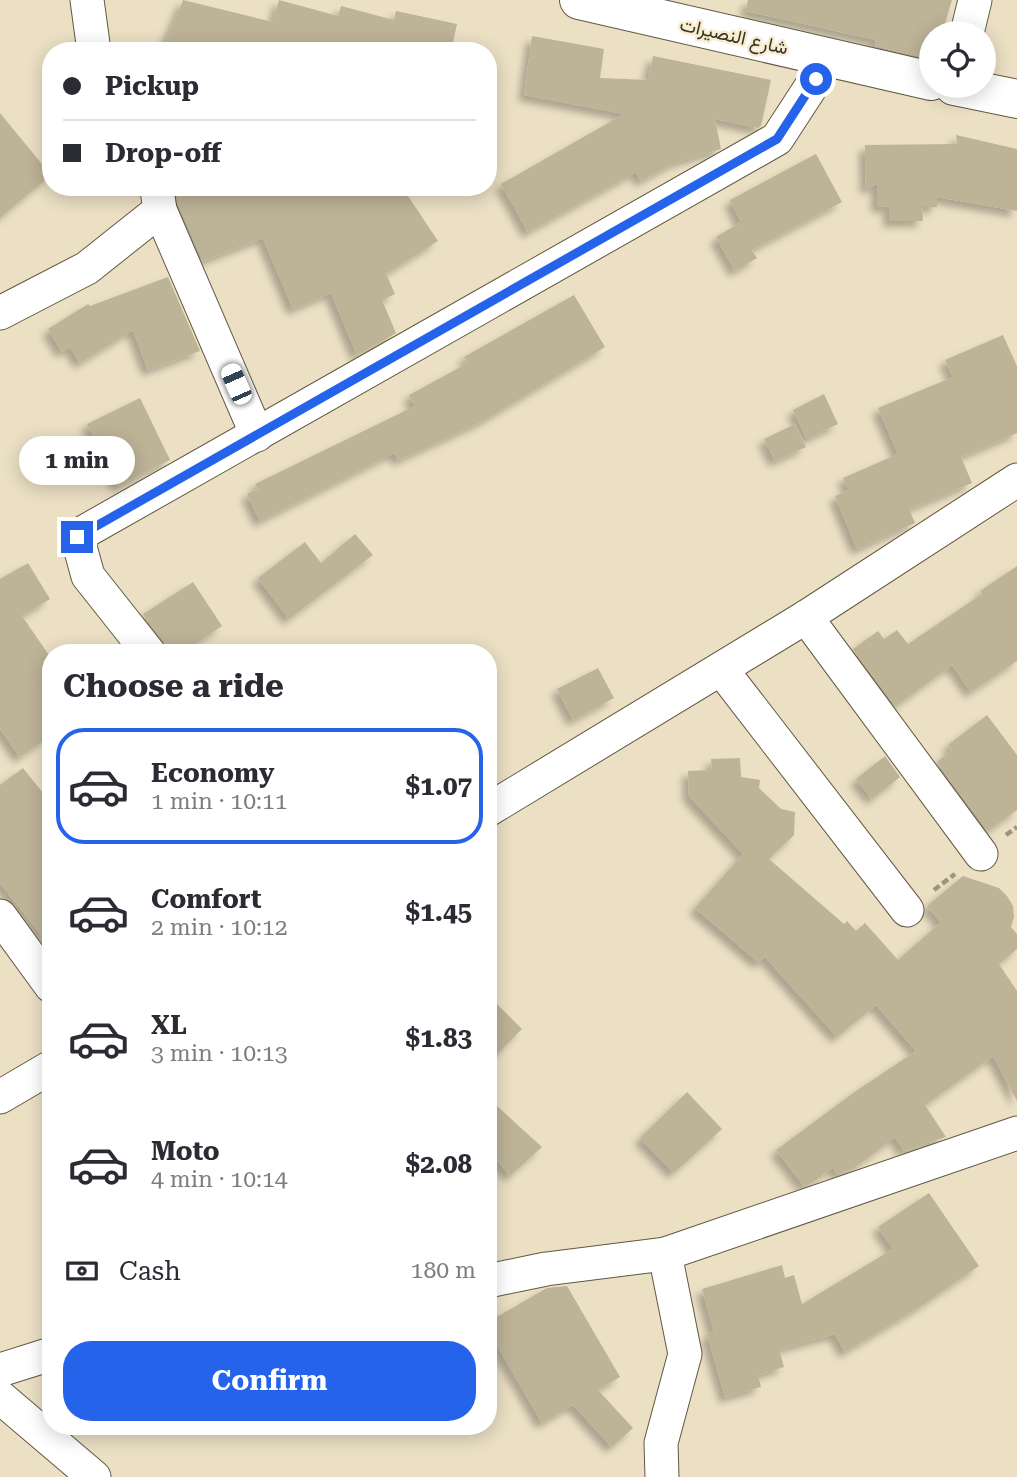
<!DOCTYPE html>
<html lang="en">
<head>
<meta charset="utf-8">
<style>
	:root { --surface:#fff; --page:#f7f7f7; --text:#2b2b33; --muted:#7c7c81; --line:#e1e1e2; --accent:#2563eb }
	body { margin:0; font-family:"Roboto Serif",Vazirmatn,serif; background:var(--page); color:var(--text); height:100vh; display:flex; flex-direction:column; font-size:26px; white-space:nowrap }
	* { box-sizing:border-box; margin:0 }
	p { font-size:23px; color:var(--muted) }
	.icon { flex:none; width:38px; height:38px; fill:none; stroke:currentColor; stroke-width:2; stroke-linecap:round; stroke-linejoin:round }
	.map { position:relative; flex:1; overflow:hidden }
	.drawer { position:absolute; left:42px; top:644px; width:455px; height:791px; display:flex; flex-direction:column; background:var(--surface); border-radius:28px; box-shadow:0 4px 18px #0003 }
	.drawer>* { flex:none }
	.hud { position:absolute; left:42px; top:42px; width:455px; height:154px; border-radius:28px; box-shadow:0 4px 18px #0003; display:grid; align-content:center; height:154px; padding:0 21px; background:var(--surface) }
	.fabs { position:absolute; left:919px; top:21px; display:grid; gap:14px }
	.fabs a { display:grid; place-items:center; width:77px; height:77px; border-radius:50%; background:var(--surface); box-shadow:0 4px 18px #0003; font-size:35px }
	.end { position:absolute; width:32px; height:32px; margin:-16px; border:9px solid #2563eb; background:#fff; box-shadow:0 0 0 4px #fff }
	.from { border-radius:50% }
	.bubble { position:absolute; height:49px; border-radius:24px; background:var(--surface); box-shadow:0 4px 18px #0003; font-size:23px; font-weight:700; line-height:49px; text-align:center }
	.car { position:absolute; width:21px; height:42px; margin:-21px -10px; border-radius:9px; box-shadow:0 0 5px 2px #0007; background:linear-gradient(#fff 24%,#345 0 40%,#fff 0 76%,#345 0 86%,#fff 0) }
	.hud b { display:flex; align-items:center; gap:24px; height:66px; font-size:26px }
	.hud b+b { border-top:2px solid var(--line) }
	.hud i { width:18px; height:18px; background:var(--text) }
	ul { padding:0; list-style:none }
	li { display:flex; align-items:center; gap:21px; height:116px; margin:0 14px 10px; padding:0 7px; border:4px solid transparent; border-radius:28px }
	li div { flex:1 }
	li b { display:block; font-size:26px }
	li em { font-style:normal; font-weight:700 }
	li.current { border-color:var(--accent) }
	li>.icon { width:63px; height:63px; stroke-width:1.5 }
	h2 { padding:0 21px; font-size:32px; line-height:84px }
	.pay { display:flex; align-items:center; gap:18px; height:77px; padding:0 21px; font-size:26px }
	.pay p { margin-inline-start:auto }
	.primary-button { display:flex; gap:14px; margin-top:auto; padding:14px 21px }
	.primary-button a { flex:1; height:80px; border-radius:28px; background:var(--accent); color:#fff; font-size:28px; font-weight:700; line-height:80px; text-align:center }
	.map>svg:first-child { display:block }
</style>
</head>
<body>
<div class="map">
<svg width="1017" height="1477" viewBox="0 0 1017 1477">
	<defs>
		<filter id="shadow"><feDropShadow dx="-6" dy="6" stdDeviation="3.5" flood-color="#0004"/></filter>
	</defs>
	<rect width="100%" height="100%" fill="#ebe0c4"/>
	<g fill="#bdb397" filter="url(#shadow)">
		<polygon points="183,0 273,22 279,0 338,16 341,6 394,20 396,11 457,24 451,51 162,51"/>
		<polygon points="748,0 952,0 942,33 931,33 931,59 875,46 876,40 746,11"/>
		<polygon points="532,36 604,49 600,78 648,80 653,56 771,80 761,126 758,128 715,119 721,149 676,162 641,181 636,172 528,232 501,184 624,114 524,95"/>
		<polygon points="0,113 51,175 0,218"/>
		<polygon points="956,135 1017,149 1017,211 937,197 937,207 922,207 923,221 889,221 889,206 877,207 877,184 866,189 865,145 957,144"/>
		<polygon points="816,154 842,202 752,250 757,258 735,271 716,237 741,222 730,200"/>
		<polygon points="176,187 402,187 438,241 386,274 395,294 382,300 396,333 357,355 331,293 293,309 263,238 203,261 179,205 178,197 180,196"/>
		<polygon points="168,277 200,351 148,370 133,330 80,363 70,347 62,352 48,329 88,304 90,306"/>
		<polygon points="574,295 605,347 483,421 399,460 394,453 260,521 247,494 258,489 255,484 415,406 409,395 468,363 464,357"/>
		<polygon points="1003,335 1017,366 1017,433 961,457 972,483 909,509 915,523 857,549 835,496 849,490 843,478 898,454 878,408 953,377 945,360"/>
		<polygon points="824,394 838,424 807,439 793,410"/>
		<polygon points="140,398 170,460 118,486 87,424"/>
		<polygon points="795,424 806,447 775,461 764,439"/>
		<polygon points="355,534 373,555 289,619 258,578 305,542 321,563"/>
		<polygon points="28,563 50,599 22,616 51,658 51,735 20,757 0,729 0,579"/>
		<polygon points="1017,566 1017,661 971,692 952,665 896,706 853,649 878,631 884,639 897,630 908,644 982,594 980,591"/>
		<polygon points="193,582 222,626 182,653 168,653 164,641 143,614"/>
		<polygon points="598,668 614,698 573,720 557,689"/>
		<polygon points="987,715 1017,755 1017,810 988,831 937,762 952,750 948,745"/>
		<polygon points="885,756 900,777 872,799 856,779"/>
		<polygon points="740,758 741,777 760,780 759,788 781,809 795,812 794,835 769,859 844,924 847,921 856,931 865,923 898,960 941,922 927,906 963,876 999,888 1007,896 1013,906 1014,917 1011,927 1017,934 1017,949 999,964 1017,991 1017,1101 993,1056 925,1105 946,1137 904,1151 895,1137 853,1169 837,1174 833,1167 812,1183 804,1186 776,1150 856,1091 916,1051 876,1005 837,1037 765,957 759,963 695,908 743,854 689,796 688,771 712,770 711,759"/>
		<polygon points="23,768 51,803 51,947 0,883 0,785"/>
		<polygon points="488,995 522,1029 488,1063"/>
		<polygon points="687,1092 722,1129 674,1173 640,1138"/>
		<polygon points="488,1098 542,1147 510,1176 488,1149"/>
		<polygon points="929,1193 979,1266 915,1310 845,1352 835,1334 779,1349 784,1367 758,1375 761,1387 725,1397 707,1334 714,1332 702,1289 782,1265 785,1278 794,1275 802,1304 893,1249 878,1227"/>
		<polygon points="567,1286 620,1377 598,1390 633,1428 612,1447 573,1405 542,1423 488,1330 488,1322 547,1288"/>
	</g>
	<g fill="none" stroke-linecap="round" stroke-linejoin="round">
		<defs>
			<g id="minor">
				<polyline points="87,0 94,51"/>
				<polyline points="967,33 975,0"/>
				<polyline points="160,210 257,435"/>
				<polyline points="0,313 87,268 160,210 157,190"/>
				<polyline points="806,617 981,854"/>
				<polyline points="149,653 88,576 77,536 777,139 829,59"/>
				<polyline points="721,669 907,910"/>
				<polyline points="488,810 806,617 1017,480"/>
				<polyline points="0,916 51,986"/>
				<polyline points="0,1097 51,1067"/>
				<polyline points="488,1281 546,1269 665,1254 1017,1133"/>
				<polyline points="0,1370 51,1354"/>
				<polyline points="0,1397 94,1477"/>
				<polyline points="662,1477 661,1443 685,1354 665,1254"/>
			</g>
			<g id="major">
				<polyline points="579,0 931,81"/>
				<polyline points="954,86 1017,99"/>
			</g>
		</defs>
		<use href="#minor" stroke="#625840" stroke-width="35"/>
		<use href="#major" stroke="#625840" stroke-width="40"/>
		<g stroke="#9c9480" stroke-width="4.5" stroke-dasharray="7 3.5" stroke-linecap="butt">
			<polyline points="1006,835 1017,827"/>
			<polyline points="934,890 955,874"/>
		</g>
		<use href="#minor" stroke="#fff" stroke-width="33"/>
		<use href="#major" stroke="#fff" stroke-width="38"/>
	</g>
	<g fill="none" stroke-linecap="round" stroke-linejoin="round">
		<polyline stroke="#2563eb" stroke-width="9" points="77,537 777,139 816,79"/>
	</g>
	<g text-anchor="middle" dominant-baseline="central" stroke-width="5" stroke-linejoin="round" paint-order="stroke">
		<g font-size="19" fill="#39352a" stroke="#f8edd0">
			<text transform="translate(734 36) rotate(13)">شارع النصيرات</text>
		</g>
	</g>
</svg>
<div class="fabs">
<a><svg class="icon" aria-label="locate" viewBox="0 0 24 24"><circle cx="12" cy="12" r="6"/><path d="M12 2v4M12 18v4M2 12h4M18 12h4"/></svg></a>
</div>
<i class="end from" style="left:816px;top:79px"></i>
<i class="end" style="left:77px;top:537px"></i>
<div class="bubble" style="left:19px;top:436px;width:116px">1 min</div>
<i class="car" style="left:236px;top:384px;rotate:336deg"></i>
<div class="hud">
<b><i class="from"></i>Pickup</b>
<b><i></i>Drop-off</b>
</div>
<section class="drawer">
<h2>Choose a ride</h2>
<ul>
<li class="current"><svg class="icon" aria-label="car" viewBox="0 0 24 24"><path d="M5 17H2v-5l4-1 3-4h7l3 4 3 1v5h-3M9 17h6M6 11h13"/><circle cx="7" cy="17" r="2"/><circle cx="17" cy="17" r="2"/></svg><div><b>Economy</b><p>1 min · 10:11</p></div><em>$1.07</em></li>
<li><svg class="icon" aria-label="car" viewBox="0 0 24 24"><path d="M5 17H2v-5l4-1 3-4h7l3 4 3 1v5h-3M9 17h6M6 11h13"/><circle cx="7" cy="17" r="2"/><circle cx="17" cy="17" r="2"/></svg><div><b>Comfort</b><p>2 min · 10:12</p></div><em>$1.45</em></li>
<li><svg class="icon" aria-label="car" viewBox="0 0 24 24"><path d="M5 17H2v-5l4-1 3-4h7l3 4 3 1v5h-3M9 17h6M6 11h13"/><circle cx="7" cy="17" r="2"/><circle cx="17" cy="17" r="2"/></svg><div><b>XL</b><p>3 min · 10:13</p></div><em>$1.83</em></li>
<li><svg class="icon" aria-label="car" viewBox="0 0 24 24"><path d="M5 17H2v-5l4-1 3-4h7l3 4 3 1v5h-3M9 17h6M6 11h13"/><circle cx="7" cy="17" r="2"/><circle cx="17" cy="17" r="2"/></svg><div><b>Moto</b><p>4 min · 10:14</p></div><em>$2.08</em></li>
</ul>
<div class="pay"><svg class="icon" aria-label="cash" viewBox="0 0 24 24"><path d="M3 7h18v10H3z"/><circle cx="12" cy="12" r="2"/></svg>Cash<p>180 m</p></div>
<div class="primary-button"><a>Confirm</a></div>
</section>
</div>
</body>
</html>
